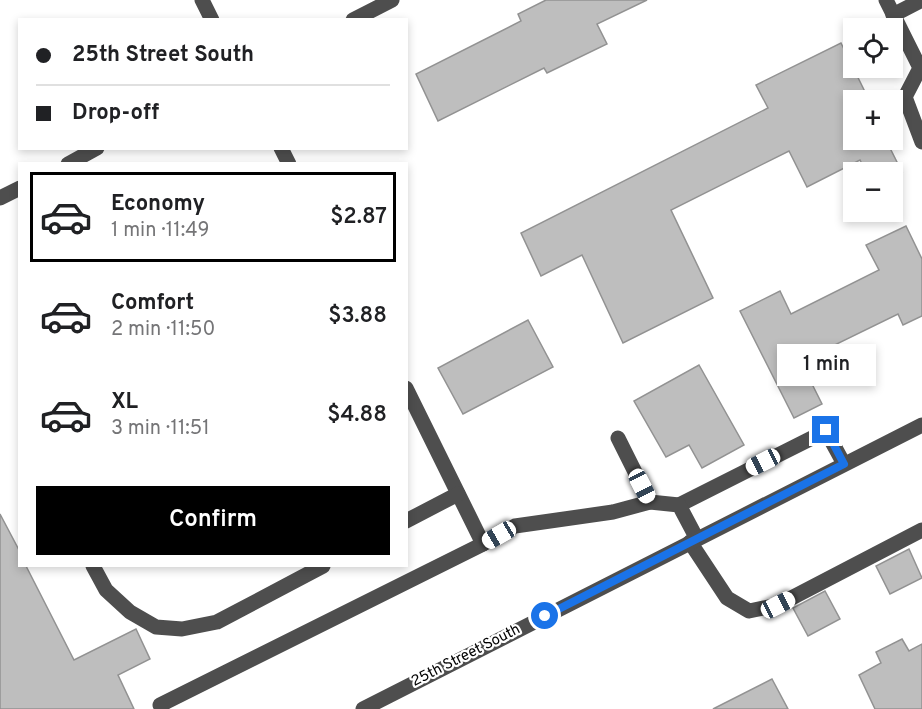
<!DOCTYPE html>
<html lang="en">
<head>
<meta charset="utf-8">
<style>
	:root { --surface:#fff; --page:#f2f2f2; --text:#202124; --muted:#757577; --line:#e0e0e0; --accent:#000 }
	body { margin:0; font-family:Overpass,sans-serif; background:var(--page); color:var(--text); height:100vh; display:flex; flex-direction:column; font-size:22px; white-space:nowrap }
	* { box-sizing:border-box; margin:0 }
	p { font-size:20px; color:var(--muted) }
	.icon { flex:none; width:33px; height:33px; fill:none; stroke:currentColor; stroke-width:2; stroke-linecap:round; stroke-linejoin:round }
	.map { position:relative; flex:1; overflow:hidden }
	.drawer { position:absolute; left:18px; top:162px; width:390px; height:405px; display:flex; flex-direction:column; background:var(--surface); border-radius:0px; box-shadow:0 3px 9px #0003 }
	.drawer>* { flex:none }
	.banner { position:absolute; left:18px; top:18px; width:390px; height:132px; border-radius:0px; box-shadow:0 3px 9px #0003; display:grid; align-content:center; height:132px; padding:0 18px; background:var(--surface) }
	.tools { position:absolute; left:843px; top:18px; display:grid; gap:12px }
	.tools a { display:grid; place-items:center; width:60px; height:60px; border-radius:0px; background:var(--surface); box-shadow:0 3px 9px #0003; font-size:30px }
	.end { position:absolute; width:27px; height:27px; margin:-14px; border:8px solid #1a73e8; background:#fff; box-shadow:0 0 0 3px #fff }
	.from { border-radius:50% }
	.bubble { position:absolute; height:42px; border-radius:0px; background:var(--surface); box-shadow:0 3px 9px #0003; font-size:20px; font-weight:600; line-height:42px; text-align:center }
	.car { position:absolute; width:18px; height:36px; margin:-18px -9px; border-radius:8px; box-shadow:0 0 4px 2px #0007; background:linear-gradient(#fff 24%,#345 0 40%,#fff 0 76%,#345 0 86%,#fff 0) }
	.banner b { display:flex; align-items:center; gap:21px; height:57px; font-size:22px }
	.banner b+b { border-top:2px solid var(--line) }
	.banner i { width:15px; height:15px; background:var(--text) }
	ul { padding:10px 0 0; list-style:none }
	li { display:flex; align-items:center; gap:18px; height:90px; margin:0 12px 9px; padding:0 6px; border:3px solid transparent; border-radius:0px }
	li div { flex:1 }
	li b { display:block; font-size:22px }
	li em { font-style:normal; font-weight:600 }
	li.on { border-color:var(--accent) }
	li>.icon { width:54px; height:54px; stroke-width:1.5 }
	.button { display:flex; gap:12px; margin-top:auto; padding:12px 18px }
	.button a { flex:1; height:69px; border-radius:0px; background:var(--accent); color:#fff; font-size:24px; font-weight:600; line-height:69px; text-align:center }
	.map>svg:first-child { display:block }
</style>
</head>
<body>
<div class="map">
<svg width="922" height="709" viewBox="0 0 922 709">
	<rect width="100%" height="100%" fill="#fff"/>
	<g fill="#bebebe" stroke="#929292" stroke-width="1.5">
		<polygon points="546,0 647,0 597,24 607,44 547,73 544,68 438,121 416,74 521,21 518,14"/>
		<polygon points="841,43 869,100 854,100 854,140 888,140 891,145 889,146 902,172 866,172 860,160 807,187 789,151 671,210 713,298 623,343 582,255 541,276 521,233 768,108 756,85"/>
		<polygon points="906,226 922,259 922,316 903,325 898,314 814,355 820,367 807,374 822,404 794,418 740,311 780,291 791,314 879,270 866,245"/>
		<polygon points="528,320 553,367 463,414 438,368"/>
		<polygon points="699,365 744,445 702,468 689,445 666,457 634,401"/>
		<polygon points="0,514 20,552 20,566 26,566 74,660 136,629 150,659 118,675 134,709 0,709"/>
		<polygon points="909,549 922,578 890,594 876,566"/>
		<polygon points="825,591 840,619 808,636 793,608"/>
		<polygon points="902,639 909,651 922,644 922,709 875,709 859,675 881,663 876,652"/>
		<polygon points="772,679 788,709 713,709"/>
	</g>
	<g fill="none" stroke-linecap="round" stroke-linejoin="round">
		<g stroke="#4e4e4e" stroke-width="15">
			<polyline points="202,0 212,20"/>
			<polyline points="886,0 920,68 905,97 922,142"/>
			<polyline points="893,15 922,0"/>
			<polyline points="353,20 392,0"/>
			<polyline points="281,148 289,164"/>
			<polyline points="68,164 97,148"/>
			<polyline points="0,198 20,188"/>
			<polyline points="406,388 483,544"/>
			<polyline points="618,438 650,502"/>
			<polyline points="679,505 826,431 844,464"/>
			<polyline points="406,521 458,494"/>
			<polyline points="690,542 727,598 749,611 778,605 922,530"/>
			<polyline points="93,566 106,590 130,612 156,627 182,629 217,622 323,566"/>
			<polyline points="162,709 160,705 483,544 515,526 613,512 650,502 679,505 697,539"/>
			<polyline points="363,709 922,425"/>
		</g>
	</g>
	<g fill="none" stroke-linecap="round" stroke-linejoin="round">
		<polyline stroke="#1a73e8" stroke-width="8" points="545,616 844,464 826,430"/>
	</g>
	<g text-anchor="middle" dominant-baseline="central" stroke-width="4.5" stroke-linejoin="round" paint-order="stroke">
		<g font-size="15" fill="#000" stroke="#fff">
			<text transform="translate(466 656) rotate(-27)">25th Street South</text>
		</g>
	</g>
</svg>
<div class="tools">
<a><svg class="icon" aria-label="locate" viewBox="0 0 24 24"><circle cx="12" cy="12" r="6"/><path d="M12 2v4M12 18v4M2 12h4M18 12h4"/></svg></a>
<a>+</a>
<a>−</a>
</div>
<i class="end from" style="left:545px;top:616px"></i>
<i class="end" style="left:826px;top:430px"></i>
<div class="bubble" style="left:777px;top:344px;width:99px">1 min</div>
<i class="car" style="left:763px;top:462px;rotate:243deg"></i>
<i class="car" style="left:642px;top:486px;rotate:153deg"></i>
<i class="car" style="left:499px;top:535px;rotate:240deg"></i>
<i class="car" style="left:778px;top:605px;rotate:63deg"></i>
<div class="banner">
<b><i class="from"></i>25th Street South</b>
<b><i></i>Drop-off</b>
</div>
<section class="drawer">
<ul>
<li class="on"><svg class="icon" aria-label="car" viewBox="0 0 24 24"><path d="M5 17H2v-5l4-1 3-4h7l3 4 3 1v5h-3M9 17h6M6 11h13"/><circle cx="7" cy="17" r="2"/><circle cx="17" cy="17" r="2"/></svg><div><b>Economy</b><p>1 min · 11:49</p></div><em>$2.87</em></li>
<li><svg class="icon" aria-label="car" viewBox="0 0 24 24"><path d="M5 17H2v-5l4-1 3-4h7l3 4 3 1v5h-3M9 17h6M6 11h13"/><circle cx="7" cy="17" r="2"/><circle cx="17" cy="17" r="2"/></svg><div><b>Comfort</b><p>2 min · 11:50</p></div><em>$3.88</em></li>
<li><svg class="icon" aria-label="car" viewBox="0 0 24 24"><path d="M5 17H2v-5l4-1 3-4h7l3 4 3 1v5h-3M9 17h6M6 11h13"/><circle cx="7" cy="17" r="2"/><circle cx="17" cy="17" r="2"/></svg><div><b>XL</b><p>3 min · 11:51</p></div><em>$4.88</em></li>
</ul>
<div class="button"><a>Confirm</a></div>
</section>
</div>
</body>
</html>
